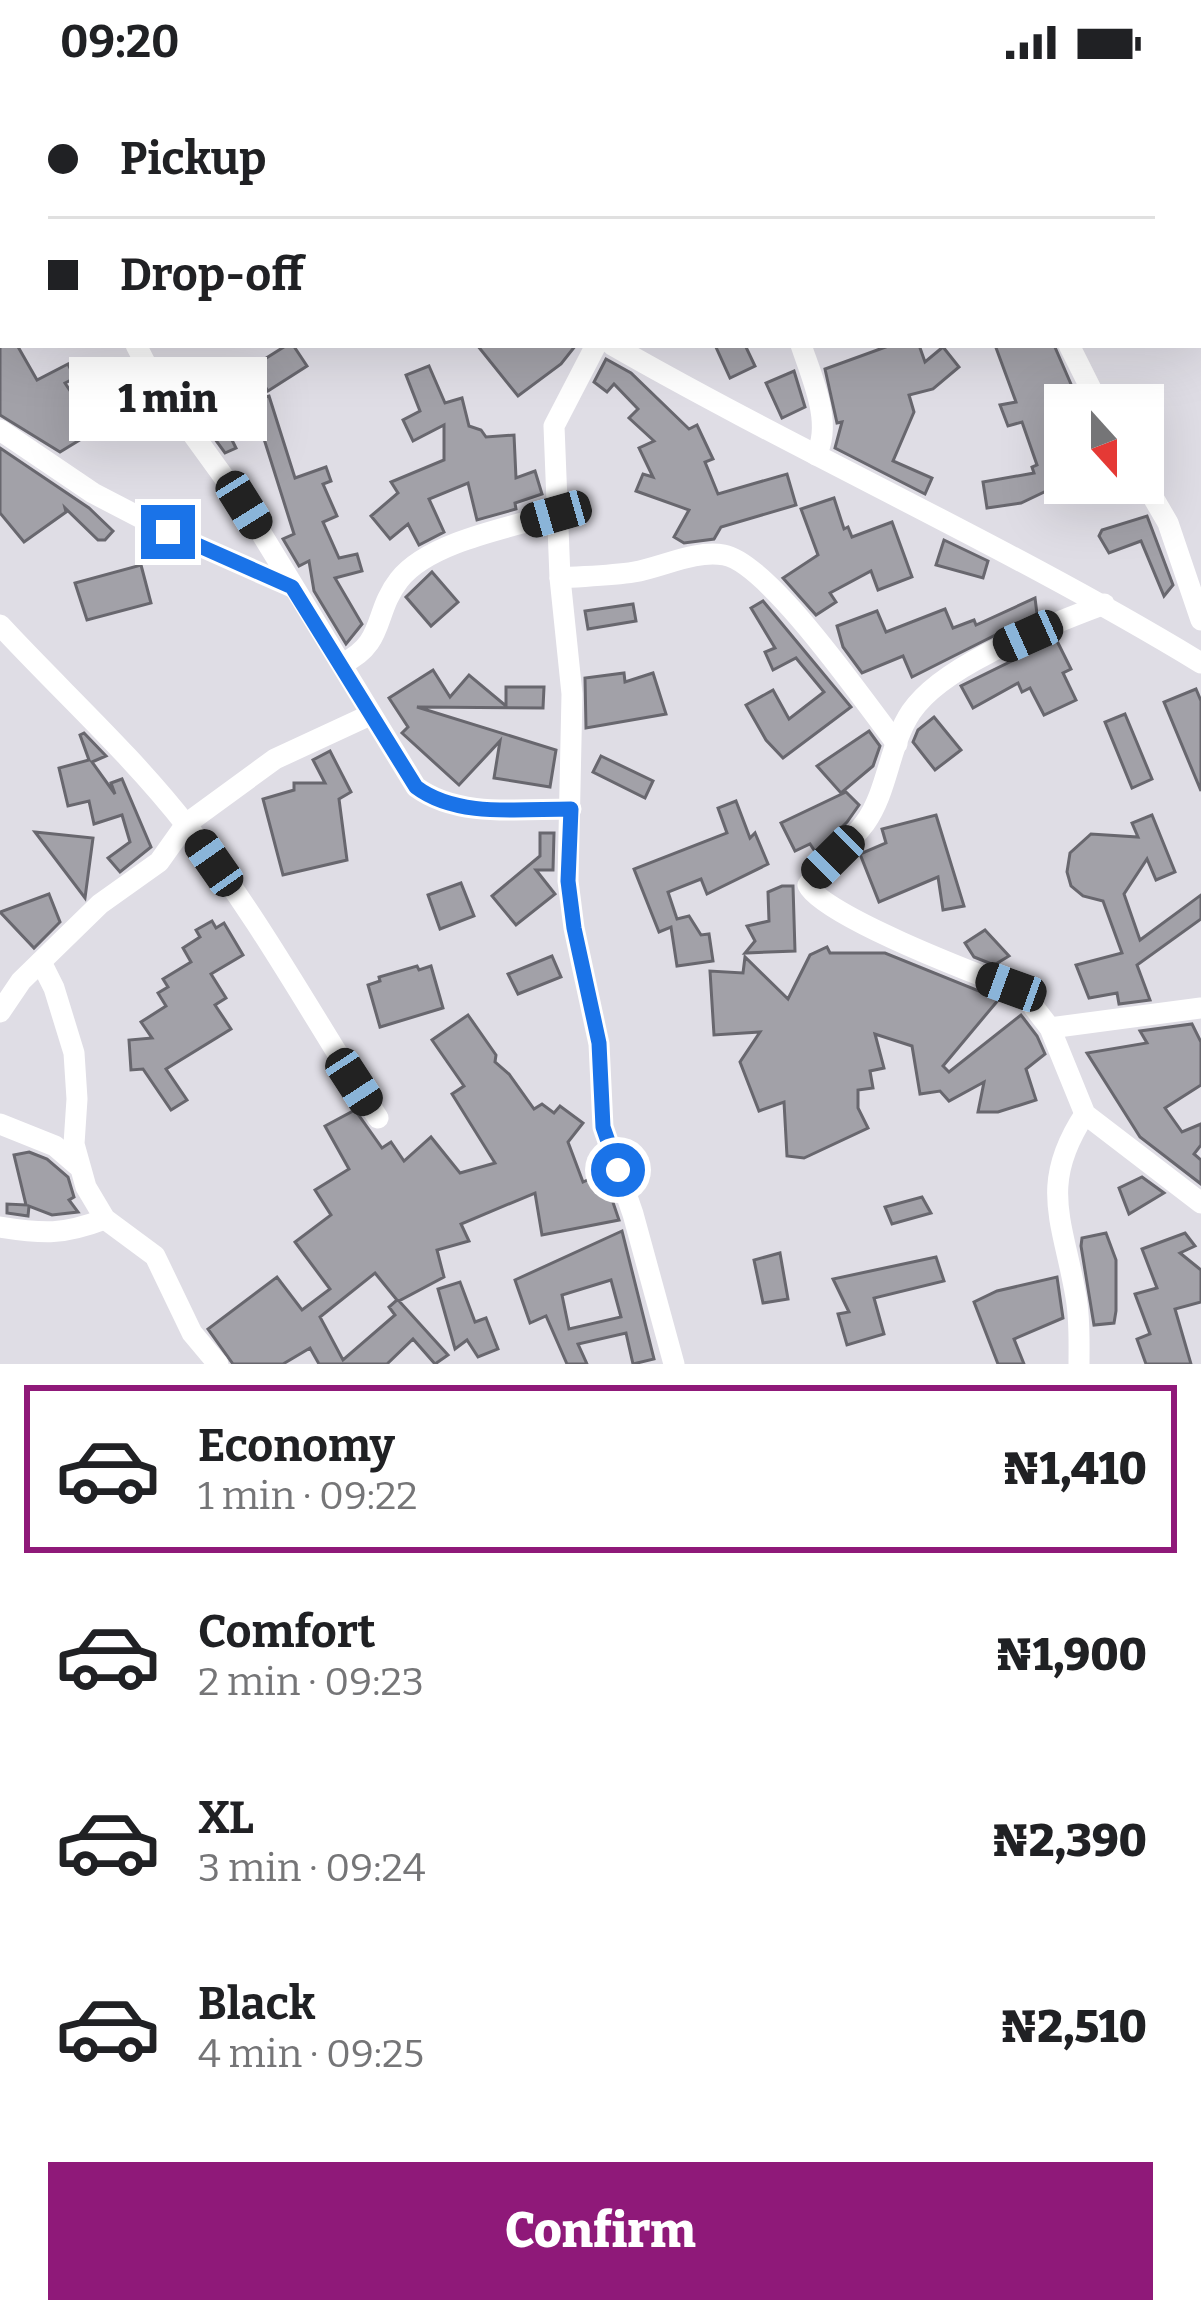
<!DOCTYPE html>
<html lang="en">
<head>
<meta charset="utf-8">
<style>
	:root { --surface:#fff; --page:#f2f2f2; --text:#202124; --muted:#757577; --line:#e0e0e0; --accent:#8f1979 }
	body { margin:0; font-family:Bitter,serif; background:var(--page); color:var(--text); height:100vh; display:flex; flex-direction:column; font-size:45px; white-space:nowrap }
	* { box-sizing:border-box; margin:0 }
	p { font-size:39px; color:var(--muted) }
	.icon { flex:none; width:66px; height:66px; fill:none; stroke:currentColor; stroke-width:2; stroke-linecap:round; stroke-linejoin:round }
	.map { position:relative; height:1280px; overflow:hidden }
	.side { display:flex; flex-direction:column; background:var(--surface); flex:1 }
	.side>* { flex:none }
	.guide { position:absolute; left:0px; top:0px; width:1203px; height:264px; box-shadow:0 12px 48px #0002; display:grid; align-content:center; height:264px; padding:0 48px; background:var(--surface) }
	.needle { width:78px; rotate:159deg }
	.controls { position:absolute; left:1044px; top:300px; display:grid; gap:24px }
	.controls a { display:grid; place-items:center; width:120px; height:120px; border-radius:0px; background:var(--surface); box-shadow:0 12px 48px #0002; font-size:60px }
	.end { position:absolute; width:54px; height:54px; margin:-27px; border:15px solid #1a73e8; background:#fff; box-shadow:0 0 0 6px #fff }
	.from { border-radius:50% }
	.bubble { position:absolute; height:84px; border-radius:0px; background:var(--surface); box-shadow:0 12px 48px #0002; font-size:39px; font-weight:800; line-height:84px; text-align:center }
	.car { position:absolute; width:36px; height:72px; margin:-36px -18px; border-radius:15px; box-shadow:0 0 9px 3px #0007; background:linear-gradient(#222 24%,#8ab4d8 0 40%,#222 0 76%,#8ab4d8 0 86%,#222 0) }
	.guide b { display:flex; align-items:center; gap:42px; height:114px; font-size:45px }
	.guide b+b { border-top:3px solid var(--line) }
	.guide i { width:30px; height:30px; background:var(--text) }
	ul { padding:21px 0 0; list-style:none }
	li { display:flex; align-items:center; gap:36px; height:168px; margin:0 24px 18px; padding:0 24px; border:6px solid transparent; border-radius:0px }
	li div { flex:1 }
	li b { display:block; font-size:45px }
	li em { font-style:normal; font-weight:800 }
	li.current { border-color:var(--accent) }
	li>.icon { width:108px; height:108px; stroke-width:1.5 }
	.primary-button { display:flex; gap:24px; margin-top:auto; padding:24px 48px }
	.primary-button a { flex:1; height:138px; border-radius:0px; background:var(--accent); color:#fff; font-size:48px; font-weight:800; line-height:138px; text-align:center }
	.status { display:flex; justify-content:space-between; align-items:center; height:84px; padding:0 60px; background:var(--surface); direction:ltr }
	.status svg { height:33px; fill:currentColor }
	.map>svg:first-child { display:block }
</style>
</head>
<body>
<div class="status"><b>09:20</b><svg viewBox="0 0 49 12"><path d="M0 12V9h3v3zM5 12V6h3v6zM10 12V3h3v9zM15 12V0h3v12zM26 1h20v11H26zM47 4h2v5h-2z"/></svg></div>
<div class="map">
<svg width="1201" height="1280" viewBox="0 0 1201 1280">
	<rect width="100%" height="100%" fill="#dfdde5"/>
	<g fill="#a2a1a8" stroke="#68676e" stroke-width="3" fill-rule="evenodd">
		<polygon points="0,261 17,261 37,296 68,280 75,294 65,299 96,346 60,368 0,331"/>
		<polygon points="287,261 293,261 307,282 268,307 252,283"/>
		<polygon points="477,261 576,261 561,280 518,312"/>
		<polygon points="715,261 745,261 755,282 730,294"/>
		<polygon points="891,261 919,261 925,278 943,263 959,283 933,305 909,311 914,328 893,377 932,394 925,410 835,364 842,338 837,339 825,285"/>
		<polygon points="995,261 1054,261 1080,321 1065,321 1065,328 1046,333 1057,363 1052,365 1065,398 1021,419 987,424 983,398 1034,389 1032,383 1037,381 1022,338 1008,342 1000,321 1016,318"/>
		<polygon points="606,275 631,289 689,345 697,341 713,375 705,378 718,410 787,390 796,421 721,443 714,455 684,459 674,453 689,426 636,407 643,390 653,393 639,364 654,357 629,334 638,325 614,300 607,308 594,298"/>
		<polygon points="429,282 445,319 462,314 469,342 481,346 486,353 514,351 516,394 535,387 542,410 515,419 516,425 477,436 468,399 429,415 444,448 419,461 408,440 390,455 371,432 398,409 391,398 444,376 444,341 413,357 403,336 420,327 406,291"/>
		<polygon points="794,287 805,323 782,334 766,299"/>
		<polygon points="203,288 225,321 217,326 236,364 225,369 178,304"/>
		<polygon points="269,312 295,394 326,383 331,397 323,400 337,432 323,438 339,474 357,470 362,487 335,494 362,540 346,560 314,507 309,477 299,482 283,455 294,450 252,317"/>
		<polygon points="0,364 89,424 113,447 105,456 98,456 65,424 66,428 24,458 0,429"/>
		<polygon points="834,414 844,445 848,443 852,453 892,438 912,493 878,506 871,487 830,509 836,518 816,531 783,494 818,471 801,425"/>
		<polygon points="1147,432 1173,501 1164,512 1141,457 1109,469 1099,452 1102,446"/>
		<polygon points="944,456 988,477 983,494 936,481"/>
		<polygon points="141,481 151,519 87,536 75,499"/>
		<polygon points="432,488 458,518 431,542 406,513"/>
		<polygon points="1035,514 1037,530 912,593 903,572 862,589 843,563 837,542 877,527 886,548 945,525 953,544 974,536 976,541"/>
		<polygon points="763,517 851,623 783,674 766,656 746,621 773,606 789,635 824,608 796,574 773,586 765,568 775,564 751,524"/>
		<polygon points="633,520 636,537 588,545 585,527"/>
		<polygon points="1056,555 1071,585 1063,589 1076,616 1044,631 1030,604 1022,608 1018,599 973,624 961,602"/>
		<polygon points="433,586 450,613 469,591 506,622 506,603 544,603 543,624 417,623 556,666 550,703 494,694 500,657 459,701 402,649 408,643 389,614"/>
		<polygon points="624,589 625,598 653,589 666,630 586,644 585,594"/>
		<polygon points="1196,605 1201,617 1201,707 1164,618"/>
		<polygon points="1125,630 1152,695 1132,704 1105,638"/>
		<polygon points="934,633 961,666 935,686 913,658 918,646"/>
		<polygon points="869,647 880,662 873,682 841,709 817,682"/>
		<polygon points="84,649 106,672 92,678 115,710 111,699 122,695 151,763 120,788 108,774 130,758 122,731 94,740 89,717 68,722 59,684 89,676 80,651"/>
		<polygon points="330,667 351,708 339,715 347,776 283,791 263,715 294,706 294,699 325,699 313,676"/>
		<polygon points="601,672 653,697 645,714 593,688"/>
		<polygon points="846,708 859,721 847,738 816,769 810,760 795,767 781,739"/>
		<polygon points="736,717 750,754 755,749 768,780 707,810 701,795 668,808 677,835 689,832 701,851 709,850 713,877 677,882 671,843 659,848 634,785 727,749 718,724"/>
		<polygon points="936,731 964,822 943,826 938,793 879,818 860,770 886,759 882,745"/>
		<polygon points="1152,731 1175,788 1156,796 1147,775 1124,810 1140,856 1201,811 1201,835 1137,881 1150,916 1119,920 1117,909 1089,914 1076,881 1122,869 1103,817 1083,812 1071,802 1067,788 1070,769 1091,750 1138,753 1132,739"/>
		<polygon points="35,748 93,754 85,814"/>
		<polygon points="540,749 554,749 553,786 536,786 555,810 516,841 492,812 540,772"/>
		<polygon points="461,799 474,832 440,845 428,811"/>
		<polygon points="782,802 793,802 795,867 745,869 755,857 747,842 769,837 768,808"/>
		<polygon points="49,810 60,838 34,864 0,828"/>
		<polygon points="212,837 216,844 224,839 243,871 211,890 226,914 215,921 231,945 166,985 187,1016 171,1026 143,985 131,986 129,956 152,954 141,938 166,922 158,909 168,903 163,895 191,878 183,864 200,853 196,846"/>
		<polygon points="985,846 1009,872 994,881 974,873 965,859"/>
		<polygon points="827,863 830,869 885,869 999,915 943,982 949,988 1021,931 1037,952 1045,970 1026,985 1036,1016 998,1028 978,1028 984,998 949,1017 940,1007 920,1010 912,962 875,950 884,984 870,987 873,1004 858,1006 858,1024 868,1044 804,1074 787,1072 784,1018 759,1027 740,978 760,948 714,951 710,887 743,889 745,873 788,915 810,871"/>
		<polygon points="552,872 561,893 518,910 508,890"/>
		<polygon points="417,882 419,886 431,882 443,924 380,943 368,901 380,897 379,893"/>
		<path d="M468 931 496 971 495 978 509 990 534 1025 542 1020 554 1029 560 1022 583 1039 568 1058 583 1098 603 1089 619 1136 542 1151 535 1109 461 1140 469 1157 437 1166 444 1193 399 1217 448 1271 435 1280 413 1255 387 1280H319L310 1264 283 1280H233L208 1245 277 1193 302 1226 330 1205 295 1158 331 1131 315 1106 349 1085 325 1042 355 1026 382 1064 391 1058 404 1077 431 1053 460 1089 495 1079 452 1010 464 1002 432 956ZM375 1189 397 1216 389 1223 395 1231 343 1276 320 1233Z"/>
		<polygon points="1192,940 1201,958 1201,1001 1165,1024 1182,1048 1201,1040 1201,1061 1194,1070 1201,1076 1201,1100 1140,1053 1087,969 1147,959 1140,947"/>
		<polygon points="29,1068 47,1075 68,1093 74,1113 69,1116 78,1128 52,1131 29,1122 28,1132 7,1129 7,1120 26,1121 14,1071"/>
		<polygon points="1142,1093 1164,1109 1129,1130 1119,1104"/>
		<polygon points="922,1113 931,1129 892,1140 885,1123"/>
		<path d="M622 1147 654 1275 633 1280 626 1249 578 1260 587 1280H567L546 1232 530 1239 515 1196ZM611 1196 621 1233 569 1245 562 1211Z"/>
		<polygon points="1106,1149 1116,1176 1116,1227 1114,1239 1094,1241 1081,1162 1082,1154"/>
		<polygon points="1185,1149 1195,1162 1180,1169 1201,1186 1201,1218 1175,1225 1191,1280 1146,1280 1137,1255 1150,1250 1135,1210 1157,1204 1142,1165"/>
		<polygon points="780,1169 788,1215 763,1219 754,1176"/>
		<polygon points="936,1173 944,1197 874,1214 884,1250 847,1261 838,1230 849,1228 833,1195"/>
		<polygon points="1057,1193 1063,1234 1014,1255 1024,1280 998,1280 974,1218 997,1207"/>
		<polygon points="460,1198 475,1238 486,1234 498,1265 478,1273 467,1256 455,1265 438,1205"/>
	</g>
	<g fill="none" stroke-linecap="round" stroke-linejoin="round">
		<g stroke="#fff" stroke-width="21">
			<polyline points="344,0 345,3"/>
			<polyline points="807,0 810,3"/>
			<polyline points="986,0 986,3"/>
			<polyline points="149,3 149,0"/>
			<polyline points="1200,126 1201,125"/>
			<path d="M136 261 155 298 244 421 416 703C458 734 520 725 571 725"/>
			<polyline points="596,261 554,342 560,494 572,610 568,797 574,844 599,960 603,1043 633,1130 674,1280"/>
			<path d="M612 261C806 372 1010 463 1201 579"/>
			<path d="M801 261C812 294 833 339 816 371"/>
			<polyline points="1069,261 1099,321"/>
			<polyline points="0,346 93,409 168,448 292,503"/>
			<polyline points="1143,396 1168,439 1201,536"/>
			<path d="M560 494C585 492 610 492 634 488 663 483 694 466 724 471 769 479 866 620 897 660"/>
			<path d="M1104 520C1049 542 945 578 911 628 889 661 888 707 865 739 848 762 824 778 808 801 822 831 974 889 1011 903L1029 917 1050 944 1085 1030 1201 1119"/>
			<path d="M0 541C62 608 131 670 187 742 259 833 315 937 378 1034"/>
			<path d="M342 580C386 559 373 529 399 496 428 458 511 443 556 430"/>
			<polyline points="41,878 54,904 74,969 77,1015 74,1060 86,1103 105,1135 155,1172 192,1249 218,1280"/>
			<polyline points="0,928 21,897 100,820 159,778 186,740 275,675 370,631"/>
			<polyline points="1050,944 1201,924"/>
			<polyline points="0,1040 55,1062 77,1081"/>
			<path d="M0 1143C44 1150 63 1151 105 1135"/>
			<path d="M1079 1280C1079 1258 1080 1235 1076 1213 1063 1137 1038 1101 1085 1030"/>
		</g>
	</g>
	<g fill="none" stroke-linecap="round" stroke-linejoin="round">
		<path stroke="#1a73e8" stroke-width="15" d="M168 448 292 503 416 703C457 734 520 725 571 725L568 797 574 844 599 959 603 1043 618 1086"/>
	</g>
</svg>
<div class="controls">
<a><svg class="needle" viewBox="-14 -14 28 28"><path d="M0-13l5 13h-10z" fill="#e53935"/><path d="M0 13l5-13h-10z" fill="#757577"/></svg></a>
</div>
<i class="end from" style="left:618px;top:1086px"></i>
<i class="end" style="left:168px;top:448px"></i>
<div class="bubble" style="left:69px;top:273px;width:198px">1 min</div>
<i class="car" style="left:244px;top:421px;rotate:148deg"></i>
<i class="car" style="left:556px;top:430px;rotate:254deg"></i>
<i class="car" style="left:1028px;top:552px;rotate:246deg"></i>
<i class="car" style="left:833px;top:773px;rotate:225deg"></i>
<i class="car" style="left:214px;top:779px;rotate:325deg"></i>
<i class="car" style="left:1011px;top:903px;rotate:290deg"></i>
<i class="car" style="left:354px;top:998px;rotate:147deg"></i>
<div class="guide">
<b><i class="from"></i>Pickup</b>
<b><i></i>Drop-off</b>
</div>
</div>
<section class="side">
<ul>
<li class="current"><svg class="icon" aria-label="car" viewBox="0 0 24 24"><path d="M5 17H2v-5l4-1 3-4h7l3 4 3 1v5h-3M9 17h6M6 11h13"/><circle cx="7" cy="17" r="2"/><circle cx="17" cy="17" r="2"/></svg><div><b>Economy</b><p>1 min · 09:22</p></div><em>₦1,410</em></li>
<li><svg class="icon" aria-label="car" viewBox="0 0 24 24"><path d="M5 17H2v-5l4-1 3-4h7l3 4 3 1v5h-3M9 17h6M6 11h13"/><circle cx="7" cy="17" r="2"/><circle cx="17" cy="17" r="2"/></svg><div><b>Comfort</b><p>2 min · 09:23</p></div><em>₦1,900</em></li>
<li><svg class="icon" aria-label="car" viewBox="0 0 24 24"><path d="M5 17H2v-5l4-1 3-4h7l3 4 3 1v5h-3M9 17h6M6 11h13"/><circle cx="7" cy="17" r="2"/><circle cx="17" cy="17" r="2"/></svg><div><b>XL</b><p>3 min · 09:24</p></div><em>₦2,390</em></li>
<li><svg class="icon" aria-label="car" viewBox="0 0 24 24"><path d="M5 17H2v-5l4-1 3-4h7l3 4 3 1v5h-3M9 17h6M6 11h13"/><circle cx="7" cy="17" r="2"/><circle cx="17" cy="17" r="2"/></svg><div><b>Black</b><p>4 min · 09:25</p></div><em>₦2,510</em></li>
</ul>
<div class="primary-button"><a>Confirm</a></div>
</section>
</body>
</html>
